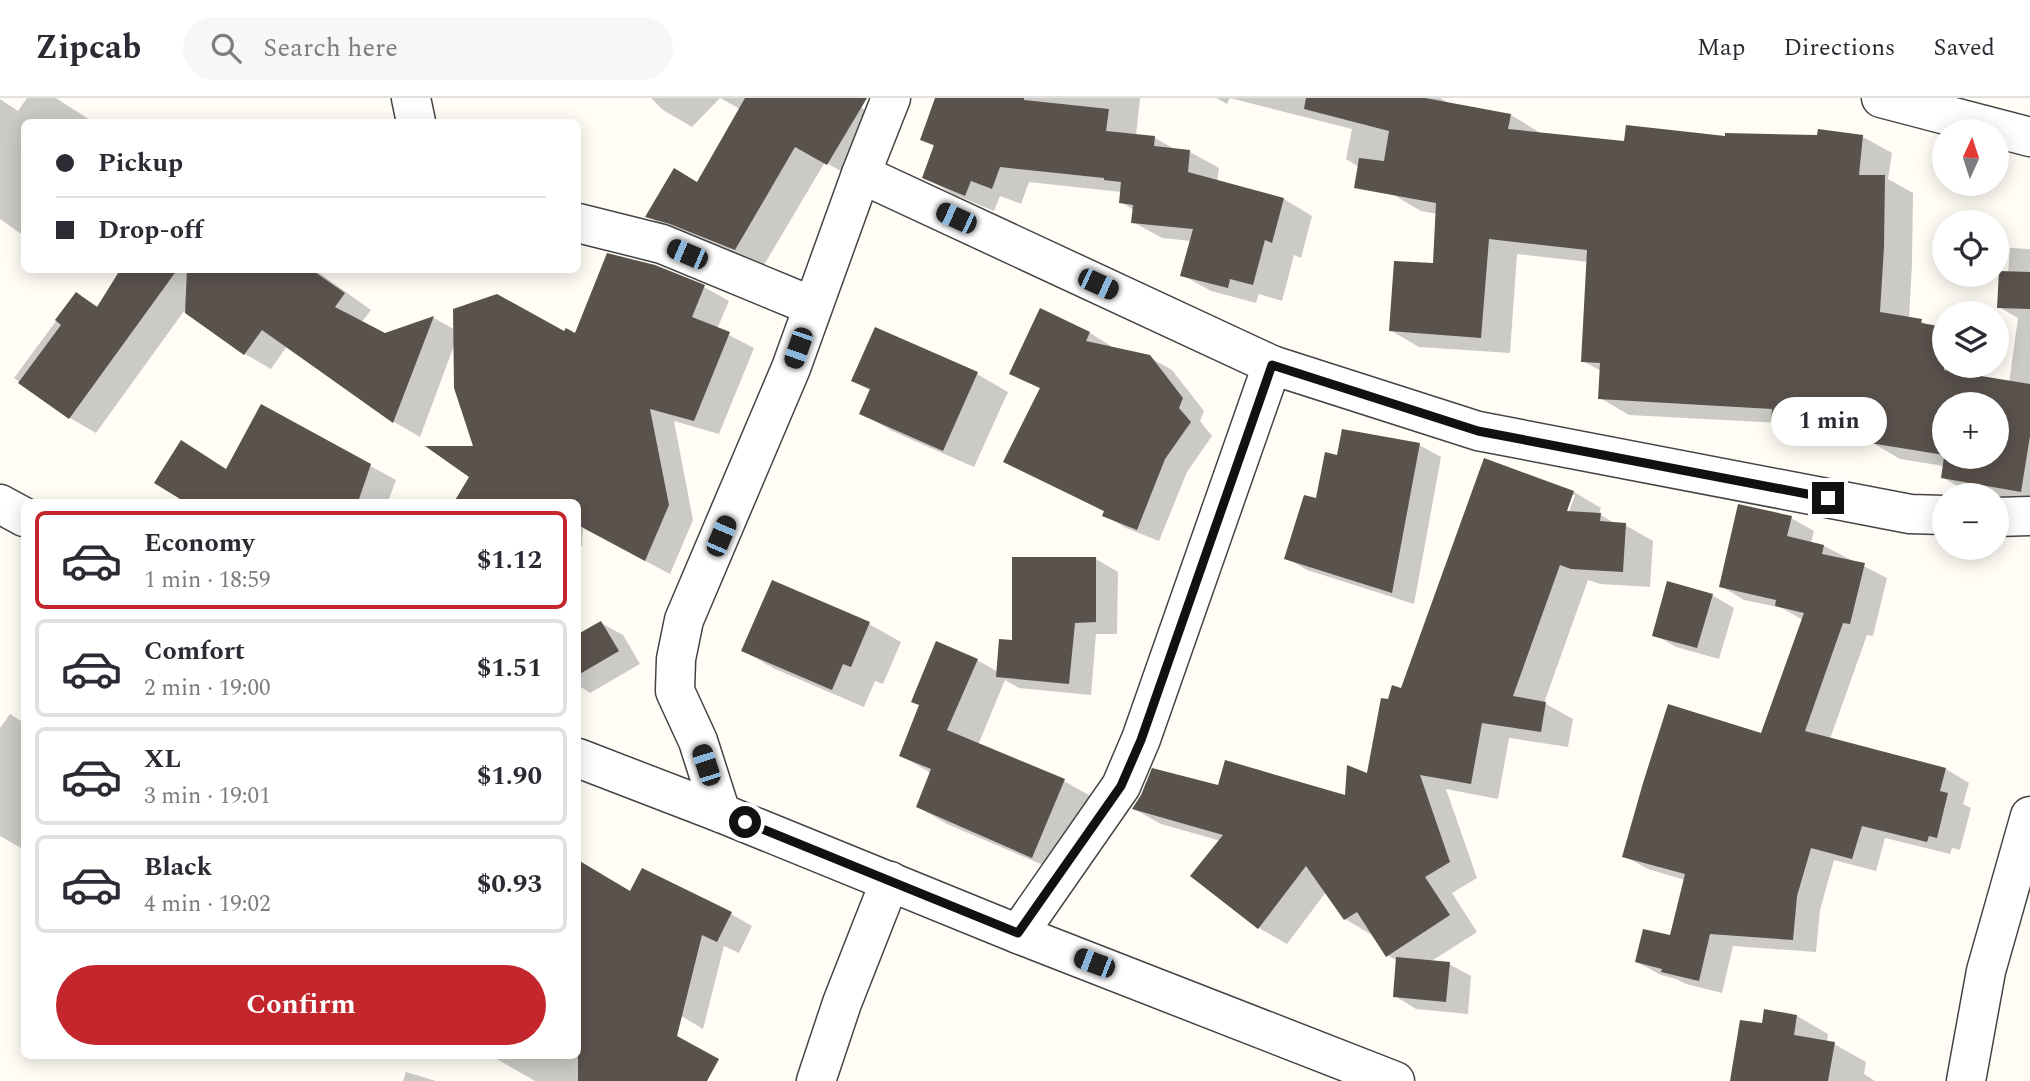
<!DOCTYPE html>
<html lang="en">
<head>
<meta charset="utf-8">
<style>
	:root { --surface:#fff; --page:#f7f7f7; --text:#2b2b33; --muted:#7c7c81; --line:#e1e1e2; --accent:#c4262e }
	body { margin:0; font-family:Spectral,serif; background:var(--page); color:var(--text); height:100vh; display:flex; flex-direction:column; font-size:26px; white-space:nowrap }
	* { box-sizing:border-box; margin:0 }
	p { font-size:23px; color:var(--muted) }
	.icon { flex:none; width:38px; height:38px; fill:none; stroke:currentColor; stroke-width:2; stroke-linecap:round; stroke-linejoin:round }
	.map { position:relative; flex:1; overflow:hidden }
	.sheet { position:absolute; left:21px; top:401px; width:560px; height:560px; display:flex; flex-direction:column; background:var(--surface); border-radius:10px; box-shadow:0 4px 18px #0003 }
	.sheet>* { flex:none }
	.banner { position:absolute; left:21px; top:21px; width:560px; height:154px; border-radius:10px; box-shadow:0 4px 18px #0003; display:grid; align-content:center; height:154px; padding:0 35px; background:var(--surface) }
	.needle { width:46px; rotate:3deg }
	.fabs { position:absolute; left:1932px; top:21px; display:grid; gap:14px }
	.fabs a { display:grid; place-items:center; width:77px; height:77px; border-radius:50%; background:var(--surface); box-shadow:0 4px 18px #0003; font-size:35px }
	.end { position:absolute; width:32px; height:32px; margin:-16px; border:9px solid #111; background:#fff; box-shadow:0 0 0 4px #fff }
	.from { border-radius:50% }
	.bubble { position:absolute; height:49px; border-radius:24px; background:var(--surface); box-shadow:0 4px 18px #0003; font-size:23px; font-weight:700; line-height:49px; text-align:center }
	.car { position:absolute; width:21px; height:42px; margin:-21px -10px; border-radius:9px; box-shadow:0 0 5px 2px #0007; background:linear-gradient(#222 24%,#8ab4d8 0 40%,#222 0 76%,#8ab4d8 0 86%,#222 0) }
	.banner b { display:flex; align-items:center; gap:24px; height:66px; font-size:26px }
	.banner b+b { border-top:2px solid var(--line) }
	.banner i { width:18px; height:18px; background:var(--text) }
	ul { padding:12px 0 0; list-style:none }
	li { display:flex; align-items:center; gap:21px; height:98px; margin:0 14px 10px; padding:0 21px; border:4px solid var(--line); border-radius:10px }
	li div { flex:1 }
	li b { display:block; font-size:26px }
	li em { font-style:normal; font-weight:700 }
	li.current { border-color:var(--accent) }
	li>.icon { width:63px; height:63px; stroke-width:1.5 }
	.button { display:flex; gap:14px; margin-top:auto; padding:14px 35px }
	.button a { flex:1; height:80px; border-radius:42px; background:var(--accent); color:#fff; font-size:28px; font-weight:700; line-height:80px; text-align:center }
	header { display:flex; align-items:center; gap:42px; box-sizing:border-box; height:98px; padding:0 35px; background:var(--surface); border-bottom:2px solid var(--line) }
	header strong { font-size:33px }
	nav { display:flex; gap:38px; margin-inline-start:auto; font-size:24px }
	.search { width:490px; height:63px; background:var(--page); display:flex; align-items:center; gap:18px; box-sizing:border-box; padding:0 24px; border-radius:38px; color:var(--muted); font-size:26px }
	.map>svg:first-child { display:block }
</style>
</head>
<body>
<header>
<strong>Zipcab</strong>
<div class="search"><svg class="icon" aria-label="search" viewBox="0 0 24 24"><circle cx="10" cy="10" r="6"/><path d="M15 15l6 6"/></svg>Search here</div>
<nav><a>Map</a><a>Directions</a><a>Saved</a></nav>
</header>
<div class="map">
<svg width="2030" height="983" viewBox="0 0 2030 983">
	<rect width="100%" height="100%" fill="#fffdf5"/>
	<g fill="#0003" fill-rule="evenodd">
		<polygon points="27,0 56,0 93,24 24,24 24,138 0,121 0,1 18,13"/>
		<polygon points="651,0 720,0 692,29 663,12"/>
		<polygon points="720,0 856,0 853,5 889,26 856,82 825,64 764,167 675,135 647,118 698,86 740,11"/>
		<polygon points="937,0 1140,0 1136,38 1155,40 1176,52 1190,54 1219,70 1217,84 1284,101 1312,118 1301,160 1294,157 1282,203 1259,196 1256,205 1211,193 1182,177 1191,143 1162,140 1133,124 1134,112 1121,104 1121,94 1029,84 1021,106 1000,98 994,113 953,96 924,79 935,49 922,42"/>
		<polygon points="1216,0 1230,0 1227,6"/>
		<path d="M1230 0H1440L1452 7 1511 17 1539 34V36L1626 45 1727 40 1819 39V33L1863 39 1892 55 1888 81 1913 95 1912 166 1909 221 1921 223 1932 229 1944 231V268H1974L1972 279 2009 285 2018 220 1999 209 2008 175 2010 150 2030 151V406L1997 400V397L1971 396 1942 379 1944 368 1900 361 1873 345 1802 338 1780 325 1629 317 1600 300 1601 273 1583 263 1588 164 1517 156 1510 255 1419 249 1390 232 1434 167 1437 116 1421 113 1392 96 1359 69 1346 61 1352 31ZM1944 306H1997V359H1944Z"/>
		<polygon points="122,172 232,172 243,178 248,172 315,172 371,212 361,225 385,236 434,220 455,232 565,236 576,238 704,189 729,203 717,231 754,250 719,336 674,323 693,422 670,476 583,430 582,448 578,448 578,404 456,404 472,379 475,350 455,245 420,339 394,324 287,248 271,271 245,256 184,213 96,335 70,320 14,280 76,196 99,209"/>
		<polygon points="1041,213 1090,235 1111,248 1110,250 1149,259 1172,272 1204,313 1200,323 1212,338 1187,374 1159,443 1126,430 1104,417 1105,414 1005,363 1041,291 1012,275"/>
		<polygon points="977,276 1008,294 974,369 892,333 861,315 871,293 853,282"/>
		<polygon points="262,309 396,382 388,404 188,404 156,384 228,372"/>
		<polygon points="1419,347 1441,359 1414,506 1307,472 1286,460 1318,403 1338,359"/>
		<path d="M1485 363 1574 394 1601 410 1599 416 1618 427H1625L1653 443 1650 489 1600 486 1588 482 1544 605 1573 621 1568 649 1509 640 1498 701 1446 691 1477 780 1452 795 1477 834 1430 864 1449 866 1471 878 1468 916 1416 911 1395 898 1398 863 1387 857 1372 837 1345 821 1326 794 1287 846 1259 830 1193 778 1221 743 1161 726 1134 711 1219 689 1347 700 1368 677 1389 603 1402 592ZM1571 397H1575L1566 422 1562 421Z"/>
		<polygon points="1791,420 1814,433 1811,445 1824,448 1887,480 1873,538 1867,537 1830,641 1946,671 1969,685 1963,706 1971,710 1960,752 1952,750 1950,756 1885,740 1876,773 1834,762 1820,812 1816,854 1733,848 1722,895 1686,886 1676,881 1661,877 1637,864 1672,839 1685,782 1648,771 1624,758 1763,637 1803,522 1782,510 1744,502 1721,488"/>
		<polygon points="1096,461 1118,474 1117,536 1096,536 1091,597 1019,590 1005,582 978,647 1064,683 1094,700 1062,775 947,726 918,709 931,675 901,658 977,562 998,574 1014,544"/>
		<polygon points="773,484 869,526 901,544 883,586 875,583 864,609 775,571 743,553"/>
		<polygon points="1712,497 1734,510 1719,561 1676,549 1655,537"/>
		<polygon points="601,525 623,537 640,566 590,595 578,587 578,538"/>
		<polygon points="10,616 24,625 24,745 21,750 0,738 0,630"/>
		<polygon points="581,766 631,795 731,816 752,828 739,855 724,848 703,931 603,871 605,862 578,846 578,772"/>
		<polygon points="1797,918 1828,936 1827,944 1834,946 1866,964 1864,976 1875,983 1732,983 1764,927"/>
		<polygon points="578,927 679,983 535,983 490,957 578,957"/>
		<polygon points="406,974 436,983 403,983"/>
	</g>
	<g fill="#5a524d">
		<polygon points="745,0 867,0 827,67 795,49 735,152 670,126 645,119 674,70 697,84"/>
		<polygon points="935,0 1024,0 1024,2 1109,11 1106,33 1155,38 1154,48 1190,52 1188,74 1284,100 1272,145 1265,142 1253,187 1230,181 1228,190 1180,178 1193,131 1131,125 1133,107 1119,105 1121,84 1104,82 1104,80 1000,69 992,91 971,83 965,98 922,80 934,47 920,42"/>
		<polygon points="1306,0 1425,0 1511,16 1508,31 1624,43 1626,27 1725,38 1725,35 1817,37 1818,31 1863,37 1859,77 1885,77 1884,149 1880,214 1922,221 1921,225 1944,229 1944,272 2030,286 2030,338 2021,394 1941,380 1944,359 1997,359 1997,306 1944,306 1944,357 1870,345 1872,332 1771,322 1772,311 1598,301 1600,265 1581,264 1587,152 1489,141 1481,240 1389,233 1394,163 1433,165 1436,105 1354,90 1359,60 1384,63 1389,33 1304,11"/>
		<polygon points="607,155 655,167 705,187 692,219 730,234 694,323 650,311 669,407 645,463 578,427 578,404 454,404 469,379 425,348 473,348 454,290 453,211 497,196 564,233 566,230 575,235"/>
		<polygon points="120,172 177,172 69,321 18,285 61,227 55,222 76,194 97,209"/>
		<polygon points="187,172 312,172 345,195 335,209 385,235 434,218 393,325 262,232 244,257 185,215"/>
		<polygon points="1999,173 2030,174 2030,211 1997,210"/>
		<polygon points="1040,210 1090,234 1086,243 1150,257 1183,300 1179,310 1191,324 1165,361 1137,432 1102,418 1104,413 1003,364 1040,290 1009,276"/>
		<polygon points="875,229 978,274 943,353 859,316 870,291 851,283"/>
		<polygon points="261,306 371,366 358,404 185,404 154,385 181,342 226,371"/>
		<polygon points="1342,331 1420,345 1392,495 1284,461 1304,397 1316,400 1325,354 1337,357"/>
		<polygon points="1484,360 1574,393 1567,413 1601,415 1600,423 1626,425 1623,474 1571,471 1560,467 1513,598 1546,604 1541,634 1482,625 1471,686 1420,677 1450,764 1425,779 1450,817 1386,859 1357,814 1344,822 1306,768 1258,831 1190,778 1223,737 1132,711 1141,697 1152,670 1218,687 1225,662 1345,697 1347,667 1367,675 1381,600 1388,601 1392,587 1401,590"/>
		<polygon points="1738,406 1792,418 1787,438 1824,447 1822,456 1865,465 1850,526 1843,525 1805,633 1946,670 1940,693 1948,695 1937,740 1929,738 1927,744 1862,728 1852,761 1811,750 1797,798 1793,842 1710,836 1699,883 1661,874 1662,871 1635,864 1643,831 1670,837 1685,776 1622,759 1643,685 1668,606 1761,635 1804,515 1775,508 1776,502 1719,489"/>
		<polygon points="1012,459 1096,459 1096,524 1075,525 1069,586 996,579 999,541 1012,542"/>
		<polygon points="772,482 870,524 851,569 843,566 832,592 741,553"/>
		<polygon points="1667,483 1713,496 1697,550 1652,538"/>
		<polygon points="601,523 619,553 578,577 578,536"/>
		<polygon points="936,543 978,561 947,632 1065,681 1032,760 916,709 931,671 899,658 919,607 911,604"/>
		<polygon points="578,762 630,793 642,770 732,814 717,844 702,837 677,938 719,961 707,983 578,983"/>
		<polygon points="1396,859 1450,864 1446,904 1393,899"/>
		<polygon points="1764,911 1797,917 1794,937 1835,944 1828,983 1730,983 1740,922 1762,925"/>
	</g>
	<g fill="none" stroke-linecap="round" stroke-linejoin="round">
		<defs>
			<g id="minor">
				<polyline points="411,0 416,24"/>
				<polyline points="1881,0 2030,39"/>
				<polyline points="861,76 1272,267 1478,333 1910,416 1944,417"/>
				<polyline points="578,125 662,146 812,208"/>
				<polyline points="0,406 24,419"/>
				<polyline points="1997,419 2030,418"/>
				<polyline points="578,660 721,715 1018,836 1395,983"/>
				<polyline points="721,715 698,643 675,593 676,561 684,522 791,270 861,76 891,0"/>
				<polyline points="1018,836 1121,688 1141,641 1272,267"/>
				<polyline points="816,983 842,905 890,783"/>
				<polyline points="1966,983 1986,873 2030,718"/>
			</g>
		</defs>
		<use href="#minor" stroke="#444" stroke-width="41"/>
		<use href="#minor" stroke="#fff" stroke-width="38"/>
	</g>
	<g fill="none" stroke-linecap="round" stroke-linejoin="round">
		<polyline stroke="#111" stroke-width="9" points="745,724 1018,835 1121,688 1141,642 1272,267 1478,333 1828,400"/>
	</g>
</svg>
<div class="fabs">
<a><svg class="needle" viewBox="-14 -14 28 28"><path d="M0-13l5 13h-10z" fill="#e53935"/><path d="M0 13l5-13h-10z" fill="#7c7c81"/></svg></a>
<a><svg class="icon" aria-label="locate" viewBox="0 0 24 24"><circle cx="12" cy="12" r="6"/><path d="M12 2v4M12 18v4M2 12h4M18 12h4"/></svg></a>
<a><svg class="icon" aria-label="layers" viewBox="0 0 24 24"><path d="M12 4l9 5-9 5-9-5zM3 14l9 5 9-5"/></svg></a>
<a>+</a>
<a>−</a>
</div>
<i class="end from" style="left:745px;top:724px"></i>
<i class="end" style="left:1828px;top:400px"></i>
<div class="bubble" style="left:1771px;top:299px;width:116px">1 min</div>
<i class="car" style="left:956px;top:120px;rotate:295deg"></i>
<i class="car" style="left:687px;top:156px;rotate:293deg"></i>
<i class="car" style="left:1098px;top:186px;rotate:115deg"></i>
<i class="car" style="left:798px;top:250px;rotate:199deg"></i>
<i class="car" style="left:721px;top:438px;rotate:23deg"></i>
<i class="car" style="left:706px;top:667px;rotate:342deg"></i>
<i class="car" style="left:1094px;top:865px;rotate:291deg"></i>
<div class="banner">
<b><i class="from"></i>Pickup</b>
<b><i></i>Drop-off</b>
</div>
<section class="sheet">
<ul>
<li class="current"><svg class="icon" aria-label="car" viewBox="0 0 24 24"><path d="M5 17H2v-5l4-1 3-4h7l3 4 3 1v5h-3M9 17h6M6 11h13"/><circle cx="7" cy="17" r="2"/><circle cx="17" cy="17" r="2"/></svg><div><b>Economy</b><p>1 min · 18:59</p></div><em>$1.12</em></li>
<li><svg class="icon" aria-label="car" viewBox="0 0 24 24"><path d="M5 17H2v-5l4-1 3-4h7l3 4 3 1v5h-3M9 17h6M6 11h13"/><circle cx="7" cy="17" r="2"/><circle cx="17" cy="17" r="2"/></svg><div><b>Comfort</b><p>2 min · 19:00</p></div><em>$1.51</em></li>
<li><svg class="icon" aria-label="car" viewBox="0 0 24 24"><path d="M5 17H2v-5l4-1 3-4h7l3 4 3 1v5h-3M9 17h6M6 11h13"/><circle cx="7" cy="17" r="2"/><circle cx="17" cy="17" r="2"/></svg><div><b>XL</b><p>3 min · 19:01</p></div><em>$1.90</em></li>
<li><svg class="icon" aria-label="car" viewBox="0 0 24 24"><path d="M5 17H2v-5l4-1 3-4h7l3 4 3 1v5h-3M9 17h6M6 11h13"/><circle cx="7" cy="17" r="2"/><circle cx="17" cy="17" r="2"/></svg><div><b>Black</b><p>4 min · 19:02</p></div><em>$0.93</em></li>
</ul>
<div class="button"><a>Confirm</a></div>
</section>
</div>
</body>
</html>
